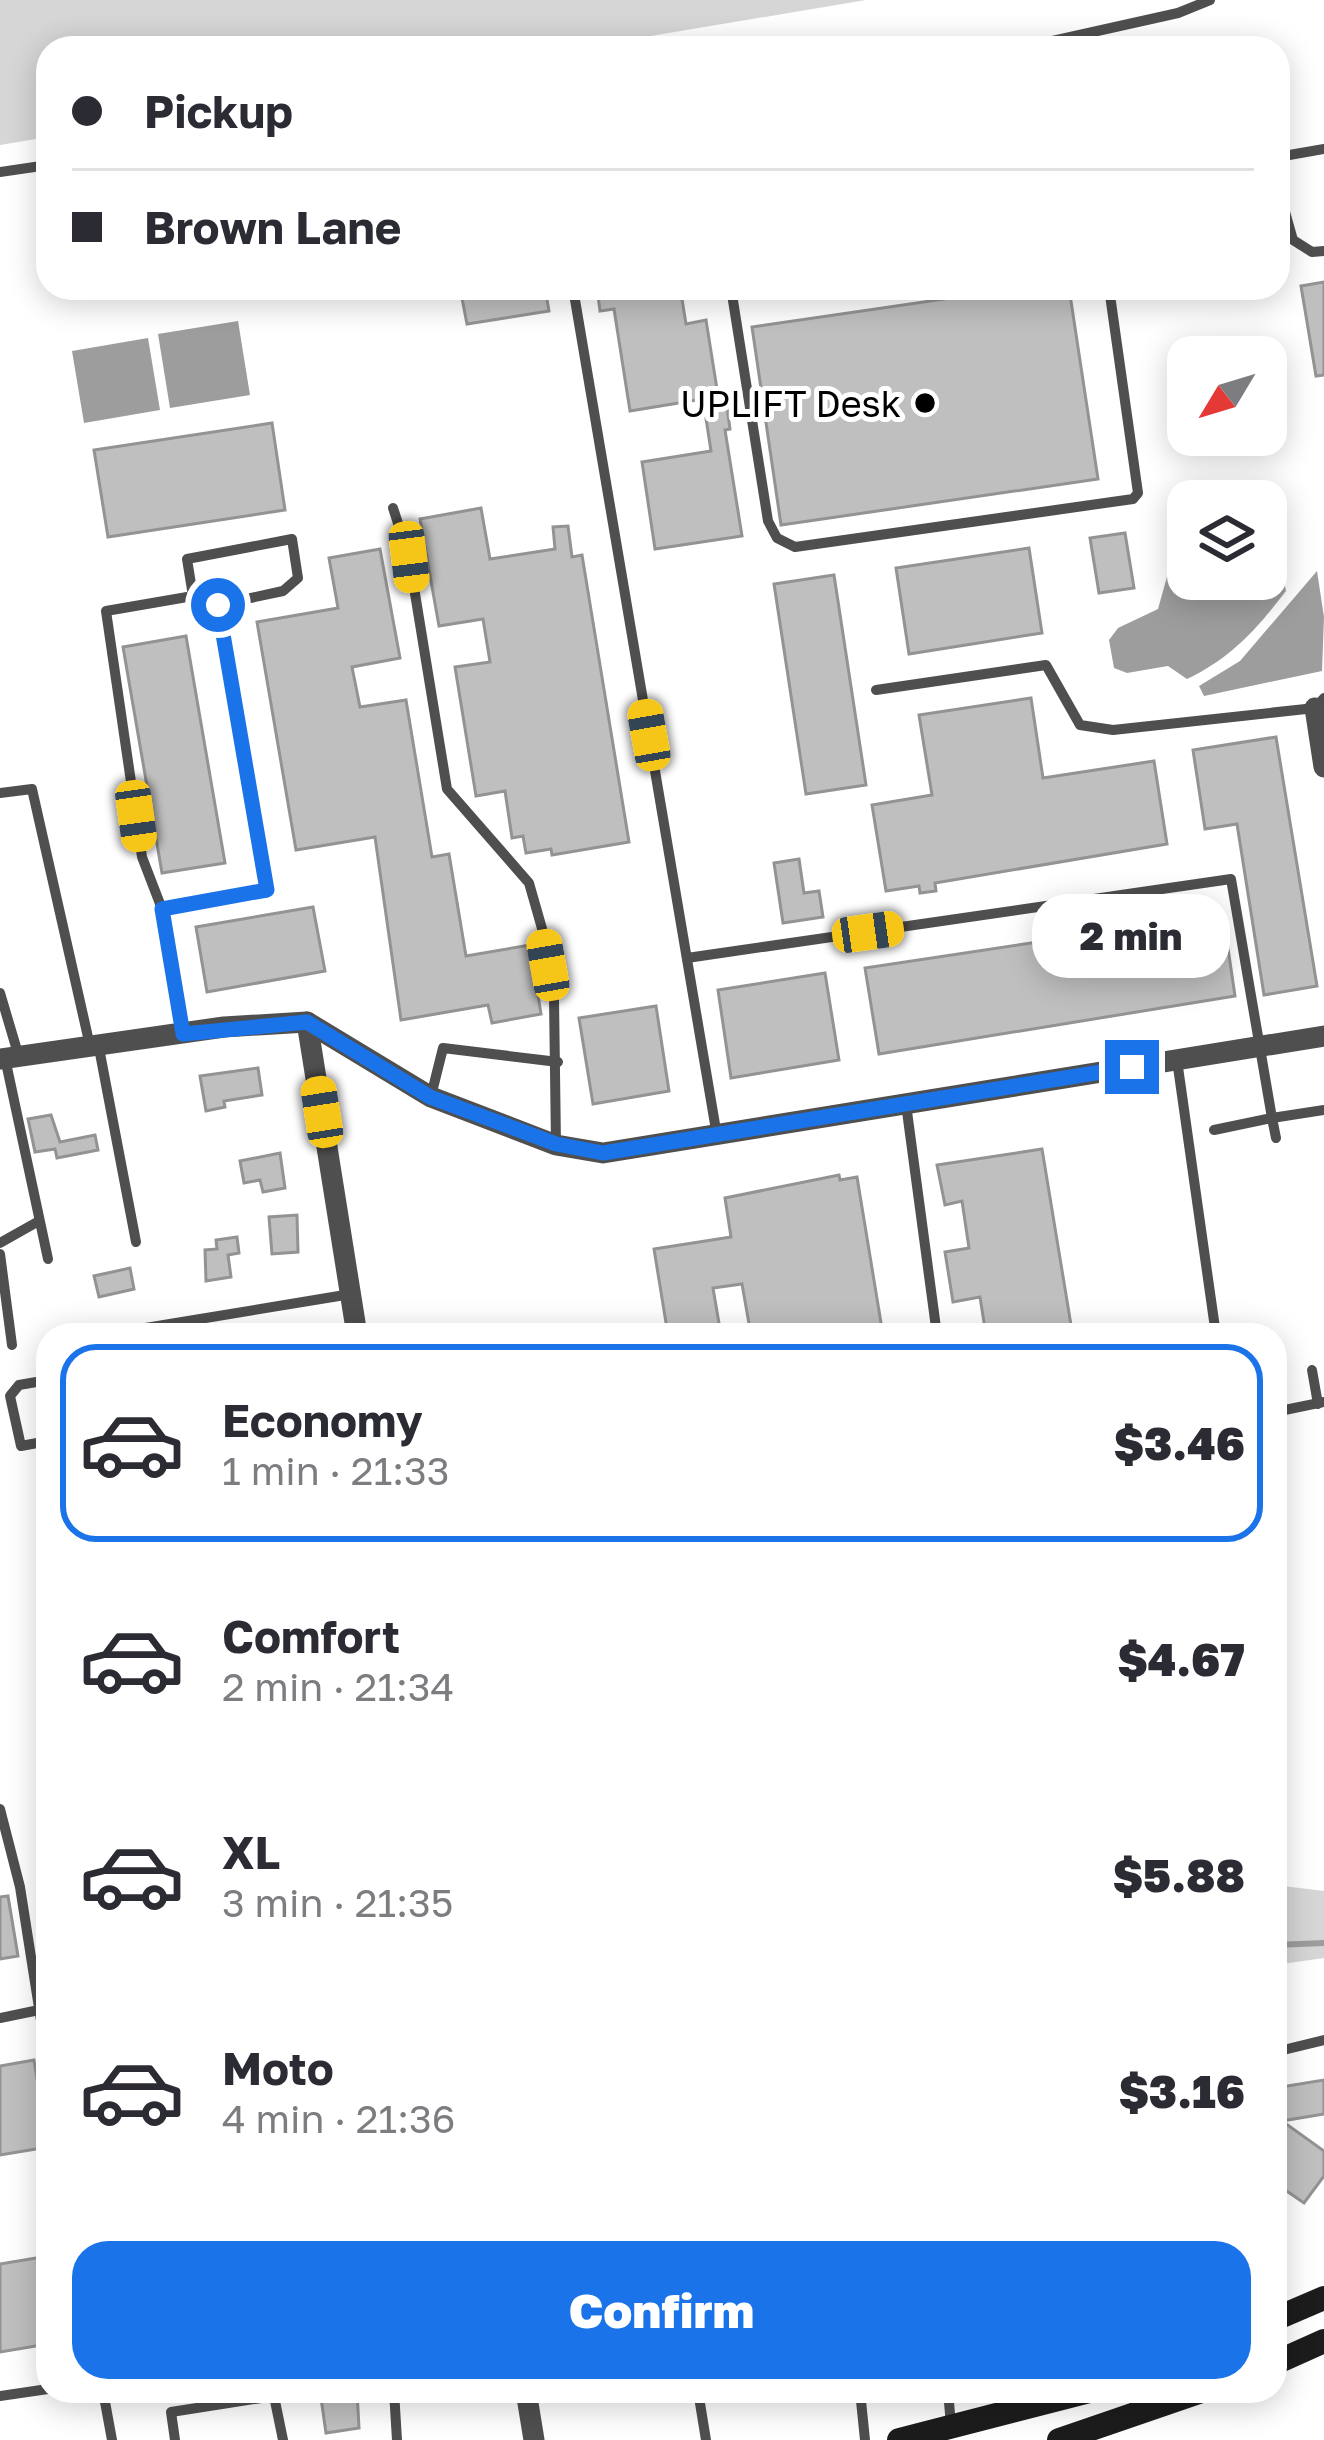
<!DOCTYPE html>
<html lang="en">
<head>
<meta charset="utf-8">
<style>
	:root { --surface:#fff; --page:#f7f7f7; --text:#2b2b33; --muted:#7c7c81; --line:#e1e1e2; --accent:#1a73e8 }
	body { margin:0; font-family:"Golos Text",sans-serif; background:var(--page); color:var(--text); height:100vh; display:flex; flex-direction:column; font-size:45px; white-space:nowrap }
	* { box-sizing:border-box; margin:0 }
	p { font-size:39px; color:var(--muted) }
	.icon { flex:none; width:66px; height:66px; fill:none; stroke:currentColor; stroke-width:2; stroke-linecap:round; stroke-linejoin:round }
	.map { position:relative; flex:1; overflow:hidden }
	.details { position:absolute; left:36px; top:1323px; width:1251px; height:1080px; display:flex; flex-direction:column; background:var(--surface); border-radius:36px; box-shadow:0 6px 30px #0003 }
	.details>* { flex:none }
	.top-card { position:absolute; left:36px; top:36px; width:1254px; height:264px; border-radius:36px; box-shadow:0 6px 30px #0003; display:grid; align-content:center; height:264px; padding:0 36px; background:var(--surface) }
	.needle { width:78px; rotate:232deg }
	.buttons { position:absolute; left:1167px; top:336px; display:grid; gap:24px }
	.buttons a { display:grid; place-items:center; width:120px; height:120px; border-radius:24px; background:var(--surface); box-shadow:0 6px 30px #0003; font-size:60px }
	.end { position:absolute; width:54px; height:54px; margin:-27px; border:15px solid #1a73e8; background:#fff; box-shadow:0 0 0 6px #fff }
	.from { border-radius:50% }
	.bubble { position:absolute; height:84px; border-radius:36px; background:var(--surface); box-shadow:0 6px 30px #0003; font-size:39px; font-weight:800; line-height:84px; text-align:center }
	.car { position:absolute; width:36px; height:72px; margin:-36px -18px; border-radius:15px; box-shadow:0 0 9px 3px #0007; background:linear-gradient(#f5c518 24%,#345 0 40%,#f5c518 0 76%,#345 0 86%,#f5c518 0) }
	.top-card b { display:flex; align-items:center; gap:42px; height:114px; font-size:45px }
	.top-card b+b { border-top:3px solid var(--line) }
	.top-card i { width:30px; height:30px; background:var(--text) }
	ul { padding:21px 0 0; list-style:none }
	li { display:flex; align-items:center; gap:36px; height:198px; margin:0 24px 18px; padding:0 12px; border:6px solid transparent; border-radius:36px }
	li div { flex:1 }
	li b { display:block; font-size:45px }
	li em { font-style:normal; font-weight:800 }
	li.active { border-color:var(--accent) }
	li>.icon { width:108px; height:108px; stroke-width:1.5 }
	.primary-button { display:flex; gap:24px; margin-top:auto; padding:24px 36px }
	.primary-button a { flex:1; height:138px; border-radius:36px; background:var(--accent); color:#fff; font-size:48px; font-weight:800; line-height:138px; text-align:center }
	.map>svg:first-child { display:block }
</style>
</head>
<body>
<div class="map">
<svg width="1324" height="2440" viewBox="0 0 1324 2440">
	<rect width="100%" height="100%" fill="#fff"/>
	<g fill="#d6d6d6">
		<polygon points="0,0 866,0 579,48 48,48 48,137 0,145"/>
		<polygon points="1275,1885 1324,1891 1324,1958 1275,1965"/>
	</g>
	<g fill="#9d9d9d">
		<polygon points="238,321 250,395 170,408 158,334"/>
		<polygon points="148,338 160,410 84,423 72,351"/>
		<path d="M1188 563V579H1266L1268 566 1282 573 1286 591C1256 630 1231 658 1187 679L1168 666 1127 673 1114 668 1109 640 1118 628 1158 609 1170 566Z"/>
		<polygon points="1317,571 1324,617 1322,671 1204,696 1199,686 1240,661"/>
	</g>
	<g fill="none" stroke-linecap="round" stroke-linejoin="round">
		<polyline stroke="#9d9d9d" stroke-width="6" points="1275,1945 1324,1943"/>
	</g>
	<g fill="#bfbfbf" stroke="#939393" stroke-width="3">
		<polygon points="1324,282 1324,375 1316,376 1301,286"/>
		<polygon points="460,288 545,288 549,311 467,324"/>
		<polygon points="597,288 653,288 654,298 681,293 686,324 706,320 720,408 727,407 730,429 725,430 742,536 655,549 642,462 711,451 703,399 630,411 614,309 600,311"/>
		<polygon points="1020,288 1069,288 1098,479 781,525 752,327"/>
		<polygon points="272,423 285,510 108,537 94,450"/>
		<polygon points="481,508 490,559 555,549 553,527 568,526 572,557 582,555 629,842 552,855 551,849 526,853 523,836 512,838 505,791 476,796 455,667 490,662 483,619 439,626 420,519"/>
		<polygon points="1125,533 1134,588 1099,593 1090,538"/>
		<polygon points="1029,548 1042,633 909,654 896,568"/>
		<polygon points="380,549 400,658 352,667 360,707 406,700 432,857 449,854 466,956 530,945 541,1014 492,1023 488,1005 401,1020 375,837 296,850 257,622 338,608 329,558"/>
		<polygon points="834,575 866,785 806,794 774,584"/>
		<polygon points="186,636 225,863 162,873 123,647"/>
		<polygon points="1031,698 1043,778 1154,761 1167,844 935,883 936,891 920,893 919,886 886,891 872,805 932,795 919,715"/>
		<polygon points="1276,737 1317,986 1264,995 1237,824 1205,829 1193,750"/>
		<polygon points="799,859 804,893 819,891 823,917 783,923 774,863"/>
		<polygon points="313,907 325,971 207,992 196,927"/>
		<polygon points="1223,914 1235,996 879,1054 865,968"/>
		<polygon points="825,973 839,1060 731,1078 718,990"/>
		<polygon points="656,1006 669,1091 593,1104 579,1018"/>
		<polygon points="258,1068 262,1095 224,1101 225,1107 206,1111 200,1076"/>
		<polygon points="51,1115 60,1142 95,1135 98,1150 57,1158 55,1149 35,1152 28,1119"/>
		<polygon points="1042,1149 1072,1331 986,1335 980,1297 953,1302 945,1252 969,1248 962,1201 945,1205 937,1165"/>
		<polygon points="280,1153 285,1188 263,1192 260,1180 244,1183 240,1161"/>
		<polygon points="839,1175 840,1180 857,1177 883,1335 751,1335 742,1284 713,1288 721,1335 668,1335 654,1249 731,1237 725,1198"/>
		<polygon points="297,1215 298,1252 272,1254 269,1217"/>
		<polygon points="237,1237 239,1253 228,1255 231,1277 206,1281 205,1250 217,1249 216,1240"/>
		<polygon points="130,1268 134,1289 99,1297 94,1276"/>
		<polygon points="8,1896 18,1956 0,1959 0,1897"/>
		<polygon points="34,2060 48,2147 0,2155 0,2066"/>
		<polygon points="1324,2080 1324,2114 1282,2121 1324,2151 1324,2176 1304,2203 1275,2183 1275,2088"/>
		<polygon points="48,2256 48,2344 0,2352 0,2264"/>
		<polygon points="320,2391 357,2391 359,2428 326,2433"/>
	</g>
	<g fill="none" stroke-linecap="round" stroke-linejoin="round">
		<g stroke="#4f4f4f" stroke-width="10">
			<polyline points="1021,48 1178,13 1210,0"/>
			<polyline points="1278,157 1324,149"/>
			<polyline points="0,172 48,165"/>
			<polyline points="1278,187 1293,240 1312,252 1324,251"/>
			<polyline points="573,288 717,1136"/>
			<polyline points="731,288 768,521 777,538 795,547 1133,499 1138,493 1109,288"/>
			<polyline points="393,508 409,557 447,789 529,883 543,932 554,998 556,1145"/>
			<polyline points="193,596 187,559 292,539 298,578 283,591 218,605"/>
			<polyline points="876,690 1046,665 1080,725 1113,730 1315,708 1324,698"/>
			<polyline points="0,793 32,789 90,1046"/>
			<polyline points="162,909 267,890 218,605 193,596 106,611 142,857 162,909 183,1032"/>
			<polyline points="687,958 1231,879 1272,1118 1324,1110"/>
			<polyline points="0,993 19,1057"/>
			<polyline points="99,1048 136,1242"/>
			<polyline points="5,1058 48,1259"/>
			<polyline points="1177,1060 1216,1335"/>
			<polyline points="431,1096 443,1048 558,1062"/>
			<polyline points="906,1104 937,1335"/>
			<polyline points="1214,1130 1272,1118 1276,1138"/>
			<polyline points="0,1243 39,1221"/>
			<polyline points="0,1254 12,1345"/>
			<polyline points="115,1333 351,1294"/>
			<polyline points="1312,1370 1318,1404"/>
			<polyline points="48,1380 19,1385 10,1396 21,1446 48,1441"/>
			<polyline points="1275,1412 1324,1402"/>
			<polyline points="0,1809 20,1887 48,2065"/>
			<polyline points="0,2018 39,2010"/>
			<polyline points="1275,2052 1324,2040"/>
			<polyline points="103,2391 112,2440"/>
			<polyline points="394,2391 397,2440"/>
			<polyline points="585,2391 593,2398 639,2391"/>
			<polyline points="698,2391 706,2440"/>
			<polyline points="860,2391 865,2440"/>
			<polyline points="948,2391 951,2425"/>
			<polyline points="0,2396 48,2389"/>
			<polyline points="175,2440 171,2412 274,2396 283,2440"/>
		</g>
		<g stroke="#4f4f4f" stroke-width="21">
			<polyline points="1315,708 1324,767"/>
			<polyline points="307,1022 357,1335"/>
			<polyline points="0,1059 224,1027 307,1022 431,1097 556,1145 603,1153 1324,1036"/>
			<polyline points="526,2391 534,2440"/>
		</g>
		<g stroke="#1c1c1c" stroke-width="24">
			<polyline points="1275,2319 1324,2298"/>
			<polyline points="1275,2363 1324,2341"/>
			<polyline points="899,2440 1090,2391"/>
			<polyline points="1059,2440 1202,2391"/>
		</g>
	</g>
	<g fill="none" stroke-linecap="round" stroke-linejoin="round">
		<polyline stroke="#1a73e8" stroke-width="15" points="218,605 267,890 162,909 183,1034 307,1022 430,1097 556,1144 603,1153 1132,1067"/>
	</g>
	<circle fill="#000" stroke="#fff" stroke-width="4.5" cx="925" cy="403" r="12"/>
	<g text-anchor="middle" dominant-baseline="central" stroke-width="10" stroke-linejoin="round" paint-order="stroke">
		<g font-size="36" fill="#000" stroke="#fff" text-anchor="end">
			<text x="901" y="403">UPLIFT Desk</text>
		</g>
	</g>
</svg>
<div class="buttons">
<a><svg class="needle" viewBox="-14 -14 28 28"><path d="M0-13l5 13h-10z" fill="#e53935"/><path d="M0 13l5-13h-10z" fill="#7c7c81"/></svg></a>
<a><svg class="icon" aria-label="layers" viewBox="0 0 24 24"><path d="M12 4l9 5-9 5-9-5zM3 14l9 5 9-5"/></svg></a>
</div>
<i class="end from" style="left:218px;top:605px"></i>
<i class="end" style="left:1132px;top:1067px"></i>
<div class="bubble" style="left:1032px;top:894px;width:198px">2 min</div>
<i class="car" style="left:409px;top:557px;rotate:173deg"></i>
<i class="car" style="left:649px;top:735px;rotate:350deg"></i>
<i class="car" style="left:136px;top:816px;rotate:172deg"></i>
<i class="car" style="left:868px;top:932px;rotate:82deg"></i>
<i class="car" style="left:548px;top:965px;rotate:350deg"></i>
<i class="car" style="left:322px;top:1112px;rotate:351deg"></i>
<div class="top-card">
<b><i class="from"></i>Pickup</b>
<b><i></i>Brown Lane</b>
</div>
<section class="details">
<ul>
<li class="active"><svg class="icon" aria-label="car" viewBox="0 0 24 24"><path d="M5 17H2v-5l4-1 3-4h7l3 4 3 1v5h-3M9 17h6M6 11h13"/><circle cx="7" cy="17" r="2"/><circle cx="17" cy="17" r="2"/></svg><div><b>Economy</b><p>1 min · 21:33</p></div><em>$3.46</em></li>
<li><svg class="icon" aria-label="car" viewBox="0 0 24 24"><path d="M5 17H2v-5l4-1 3-4h7l3 4 3 1v5h-3M9 17h6M6 11h13"/><circle cx="7" cy="17" r="2"/><circle cx="17" cy="17" r="2"/></svg><div><b>Comfort</b><p>2 min · 21:34</p></div><em>$4.67</em></li>
<li><svg class="icon" aria-label="car" viewBox="0 0 24 24"><path d="M5 17H2v-5l4-1 3-4h7l3 4 3 1v5h-3M9 17h6M6 11h13"/><circle cx="7" cy="17" r="2"/><circle cx="17" cy="17" r="2"/></svg><div><b>XL</b><p>3 min · 21:35</p></div><em>$5.88</em></li>
<li><svg class="icon" aria-label="car" viewBox="0 0 24 24"><path d="M5 17H2v-5l4-1 3-4h7l3 4 3 1v5h-3M9 17h6M6 11h13"/><circle cx="7" cy="17" r="2"/><circle cx="17" cy="17" r="2"/></svg><div><b>Moto</b><p>4 min · 21:36</p></div><em>$3.16</em></li>
</ul>
<div class="primary-button"><a>Confirm</a></div>
</section>
</div>
</body>
</html>
